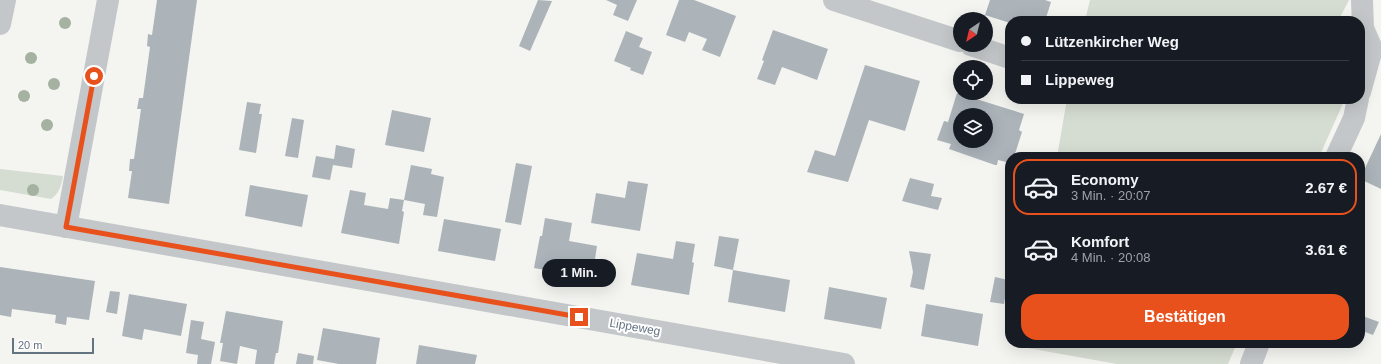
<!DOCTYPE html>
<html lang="de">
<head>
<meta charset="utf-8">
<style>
	:root { --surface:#171b24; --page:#20242c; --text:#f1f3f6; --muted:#9ea1a6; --line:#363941; --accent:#e9511c }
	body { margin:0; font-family:Helvetica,sans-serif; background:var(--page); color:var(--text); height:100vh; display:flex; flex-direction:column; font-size:15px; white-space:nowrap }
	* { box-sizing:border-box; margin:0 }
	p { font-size:13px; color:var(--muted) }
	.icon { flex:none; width:22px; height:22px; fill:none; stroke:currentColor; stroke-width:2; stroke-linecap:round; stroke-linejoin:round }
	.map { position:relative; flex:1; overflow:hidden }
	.drawer { position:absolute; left:1005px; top:152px; width:360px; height:196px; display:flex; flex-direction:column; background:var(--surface); border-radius:16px; box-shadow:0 4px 16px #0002 }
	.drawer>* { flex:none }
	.guide { position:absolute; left:1005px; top:16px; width:360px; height:88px; border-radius:16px; box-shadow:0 4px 16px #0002; display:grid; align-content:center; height:88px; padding:0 16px; background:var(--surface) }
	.needle { width:26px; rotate:215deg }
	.fabs { position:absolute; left:953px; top:12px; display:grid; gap:8px }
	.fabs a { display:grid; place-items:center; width:40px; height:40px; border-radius:50%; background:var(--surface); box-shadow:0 4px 16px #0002; font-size:20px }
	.scale { position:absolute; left:12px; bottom:10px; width:82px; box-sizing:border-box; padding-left:4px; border:2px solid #627382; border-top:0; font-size:11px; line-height:14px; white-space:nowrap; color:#627382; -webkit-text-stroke:3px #fff; paint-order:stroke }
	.end { position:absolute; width:18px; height:18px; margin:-9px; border:5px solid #e9511c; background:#fff; box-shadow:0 0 0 2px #fff }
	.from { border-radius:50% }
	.bubble { position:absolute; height:28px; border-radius:14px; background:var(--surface); box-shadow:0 4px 16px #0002; font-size:13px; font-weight:600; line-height:28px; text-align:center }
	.guide b { display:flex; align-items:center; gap:14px; height:38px; font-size:15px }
	.guide b+b { border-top:1px solid var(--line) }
	.guide i { width:10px; height:10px; background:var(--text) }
	ul { padding:7px 0 0; list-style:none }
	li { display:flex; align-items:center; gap:12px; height:56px; margin:0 8px 6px; padding:0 8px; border:2px solid transparent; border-radius:16px }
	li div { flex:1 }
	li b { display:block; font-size:15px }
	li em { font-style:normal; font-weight:600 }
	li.current { border-color:var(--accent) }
	li>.icon { width:36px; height:36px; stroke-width:1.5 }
	.cta { display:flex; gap:8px; margin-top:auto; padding:8px 16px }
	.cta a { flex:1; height:46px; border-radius:16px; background:var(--accent); color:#fff; font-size:16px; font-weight:600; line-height:46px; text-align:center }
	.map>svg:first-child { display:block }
</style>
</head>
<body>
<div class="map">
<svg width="1381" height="364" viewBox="0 0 1381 364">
	<rect width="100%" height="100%" fill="#f4f5f0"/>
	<g fill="#d5dcd1">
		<polygon points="1090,0 1349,0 1338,21 1085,21"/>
		<polygon points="1067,99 1345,99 1319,157 1057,157"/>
		<path d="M0 169 63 176C61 187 59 193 51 199L0 190Z"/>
		<polygon points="1023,343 1237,343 1228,364 1117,364 1022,347"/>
	</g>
	<g fill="#acb3b9" fill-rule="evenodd">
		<polygon points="157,0 197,0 169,204 128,198 132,171 129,171 130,159 134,159 141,109 137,109 139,98 143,98 150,47 147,46 148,34 152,35"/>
		<polygon points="538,0 552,1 530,51 519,46"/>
		<polygon points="606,0 637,0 628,21 613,15 617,5"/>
		<polygon points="679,0 694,0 736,16 720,57 702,50 707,39 689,32 685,42 666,35"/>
		<polygon points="990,0 1045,0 1051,2 1045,21 1010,21 1010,23 985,15"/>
		<polygon points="773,30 828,49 817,80 782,67 775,85 757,79 764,61 762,60"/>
		<polygon points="626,31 643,38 639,47 652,52 643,75 630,70 631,68 614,61"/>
		<polygon points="865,65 920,81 905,131 869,120 848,182 807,172 815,150 835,156"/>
		<path d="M957 93 1024 114 1019 130 1022 132 1014 157H1010V163L998 160 997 165H995L949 149 951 144 937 140 944 121 948 122ZM960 115H986V141H960Z"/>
		<polygon points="247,102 261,104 259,114 262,114 256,153 239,150"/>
		<polygon points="392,110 431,118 424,152 385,145"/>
		<polygon points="292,118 304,120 298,158 285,156"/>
		<polygon points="1381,134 1381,189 1360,179"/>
		<polygon points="336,145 355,149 352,168 333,165 330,180 312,177 316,156 334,159"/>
		<polygon points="516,163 532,166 521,225 505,222"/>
		<polygon points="411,165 432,169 431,174 444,177 437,217 423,215 425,204 404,200"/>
		<polygon points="910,178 934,184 931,196 942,198 938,210 902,201"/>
		<polygon points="628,181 648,184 640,231 591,223 596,193 625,198"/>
		<polygon points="250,185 308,195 302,227 245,216"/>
		<polygon points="350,190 366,193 364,205 388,209 390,198 404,200 402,211 404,212 399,244 341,233"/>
		<polygon points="545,218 572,223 569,241 597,246 592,278 534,268 540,236 542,236"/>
		<polygon points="444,219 501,229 495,261 438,251"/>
		<polygon points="719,236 739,239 733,270 714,266"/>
		<polygon points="676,241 695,244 692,262 694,263 689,295 631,285 637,253 673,259"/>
		<polygon points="909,251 931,254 924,290 910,287 913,272"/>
		<polygon points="0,267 95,281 89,320 67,317 66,325 55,323 56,315 12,309 11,317 0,315"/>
		<polygon points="733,270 790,280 785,312 728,302"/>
		<polygon points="995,277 1008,280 1004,304 990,302"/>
		<polygon points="829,287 887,298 881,329 824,319"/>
		<polygon points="110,291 120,292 117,314 106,312"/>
		<polygon points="129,294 187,304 181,336 144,329 142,340 122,336"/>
		<polygon points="926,304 983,314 978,346 921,336"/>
		<polygon points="226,311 283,321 278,353 276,353 274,364 255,364 257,350 240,346 237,364 220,361 223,343 220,343"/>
		<polygon points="1360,315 1379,322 1373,335 1360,330"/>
		<polygon points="191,320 204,322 201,339 215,342 211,364 197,364 198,355 186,353"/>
		<polygon points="323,328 380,338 376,364 339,364 317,360"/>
		<polygon points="419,345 477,355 475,364 416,364"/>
		<polygon points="298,353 314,356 313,364 296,364"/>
	</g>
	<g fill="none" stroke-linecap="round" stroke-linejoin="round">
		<g stroke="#c4c7ca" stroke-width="22">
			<polyline points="834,0 960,41"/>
			<polyline points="0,24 5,0"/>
			<polyline points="971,45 1010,58"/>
			<polyline points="1360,92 1372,49 1363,28 1362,0"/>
			<polyline points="1336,157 1354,118 1358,99"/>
			<polyline points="0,215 844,364"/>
			<polyline points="66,227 108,0"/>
			<polyline points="1251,364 1259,343"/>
		</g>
	</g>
	<g fill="#a5b1a1">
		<circle cx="65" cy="23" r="6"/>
		<circle cx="31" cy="58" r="6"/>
		<circle cx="54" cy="84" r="6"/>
		<circle cx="24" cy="96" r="6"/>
		<circle cx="47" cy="125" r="6"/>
		<circle cx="33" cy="190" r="6"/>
	</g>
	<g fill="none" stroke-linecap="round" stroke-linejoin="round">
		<polyline stroke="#e9511c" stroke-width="5" points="94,76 66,227 579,317"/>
	</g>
	<g text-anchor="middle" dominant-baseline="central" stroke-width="4" stroke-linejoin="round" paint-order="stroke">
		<g font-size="12" fill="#627382" stroke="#fff">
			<text transform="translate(635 327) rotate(10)">Lippeweg</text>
		</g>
	</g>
</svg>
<div class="fabs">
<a><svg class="needle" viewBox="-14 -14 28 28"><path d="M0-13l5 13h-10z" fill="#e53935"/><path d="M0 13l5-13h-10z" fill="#9ea1a6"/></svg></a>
<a><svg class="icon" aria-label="locate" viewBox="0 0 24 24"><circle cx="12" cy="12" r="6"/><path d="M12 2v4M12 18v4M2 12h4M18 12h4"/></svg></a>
<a><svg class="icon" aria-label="layers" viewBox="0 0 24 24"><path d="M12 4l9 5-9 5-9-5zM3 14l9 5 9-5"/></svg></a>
</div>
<div class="scale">20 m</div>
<i class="end from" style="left:94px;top:76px"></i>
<i class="end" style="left:579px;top:317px"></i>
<div class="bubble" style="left:542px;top:259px;width:74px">1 Min.</div>
<div class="guide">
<b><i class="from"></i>Lützenkircher Weg</b>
<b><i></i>Lippeweg</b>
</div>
<section class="drawer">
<ul>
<li class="current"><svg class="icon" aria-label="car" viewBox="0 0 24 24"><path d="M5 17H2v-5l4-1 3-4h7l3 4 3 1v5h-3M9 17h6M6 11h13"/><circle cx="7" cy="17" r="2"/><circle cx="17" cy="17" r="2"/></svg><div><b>Economy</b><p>3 Min. · 20:07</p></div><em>2.67 €</em></li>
<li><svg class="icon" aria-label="car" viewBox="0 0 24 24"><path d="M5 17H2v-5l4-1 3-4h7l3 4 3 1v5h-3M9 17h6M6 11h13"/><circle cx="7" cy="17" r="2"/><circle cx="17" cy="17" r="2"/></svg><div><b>Komfort</b><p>4 Min. · 20:08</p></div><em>3.61 €</em></li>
</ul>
<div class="cta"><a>Bestätigen</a></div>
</section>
</div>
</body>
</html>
